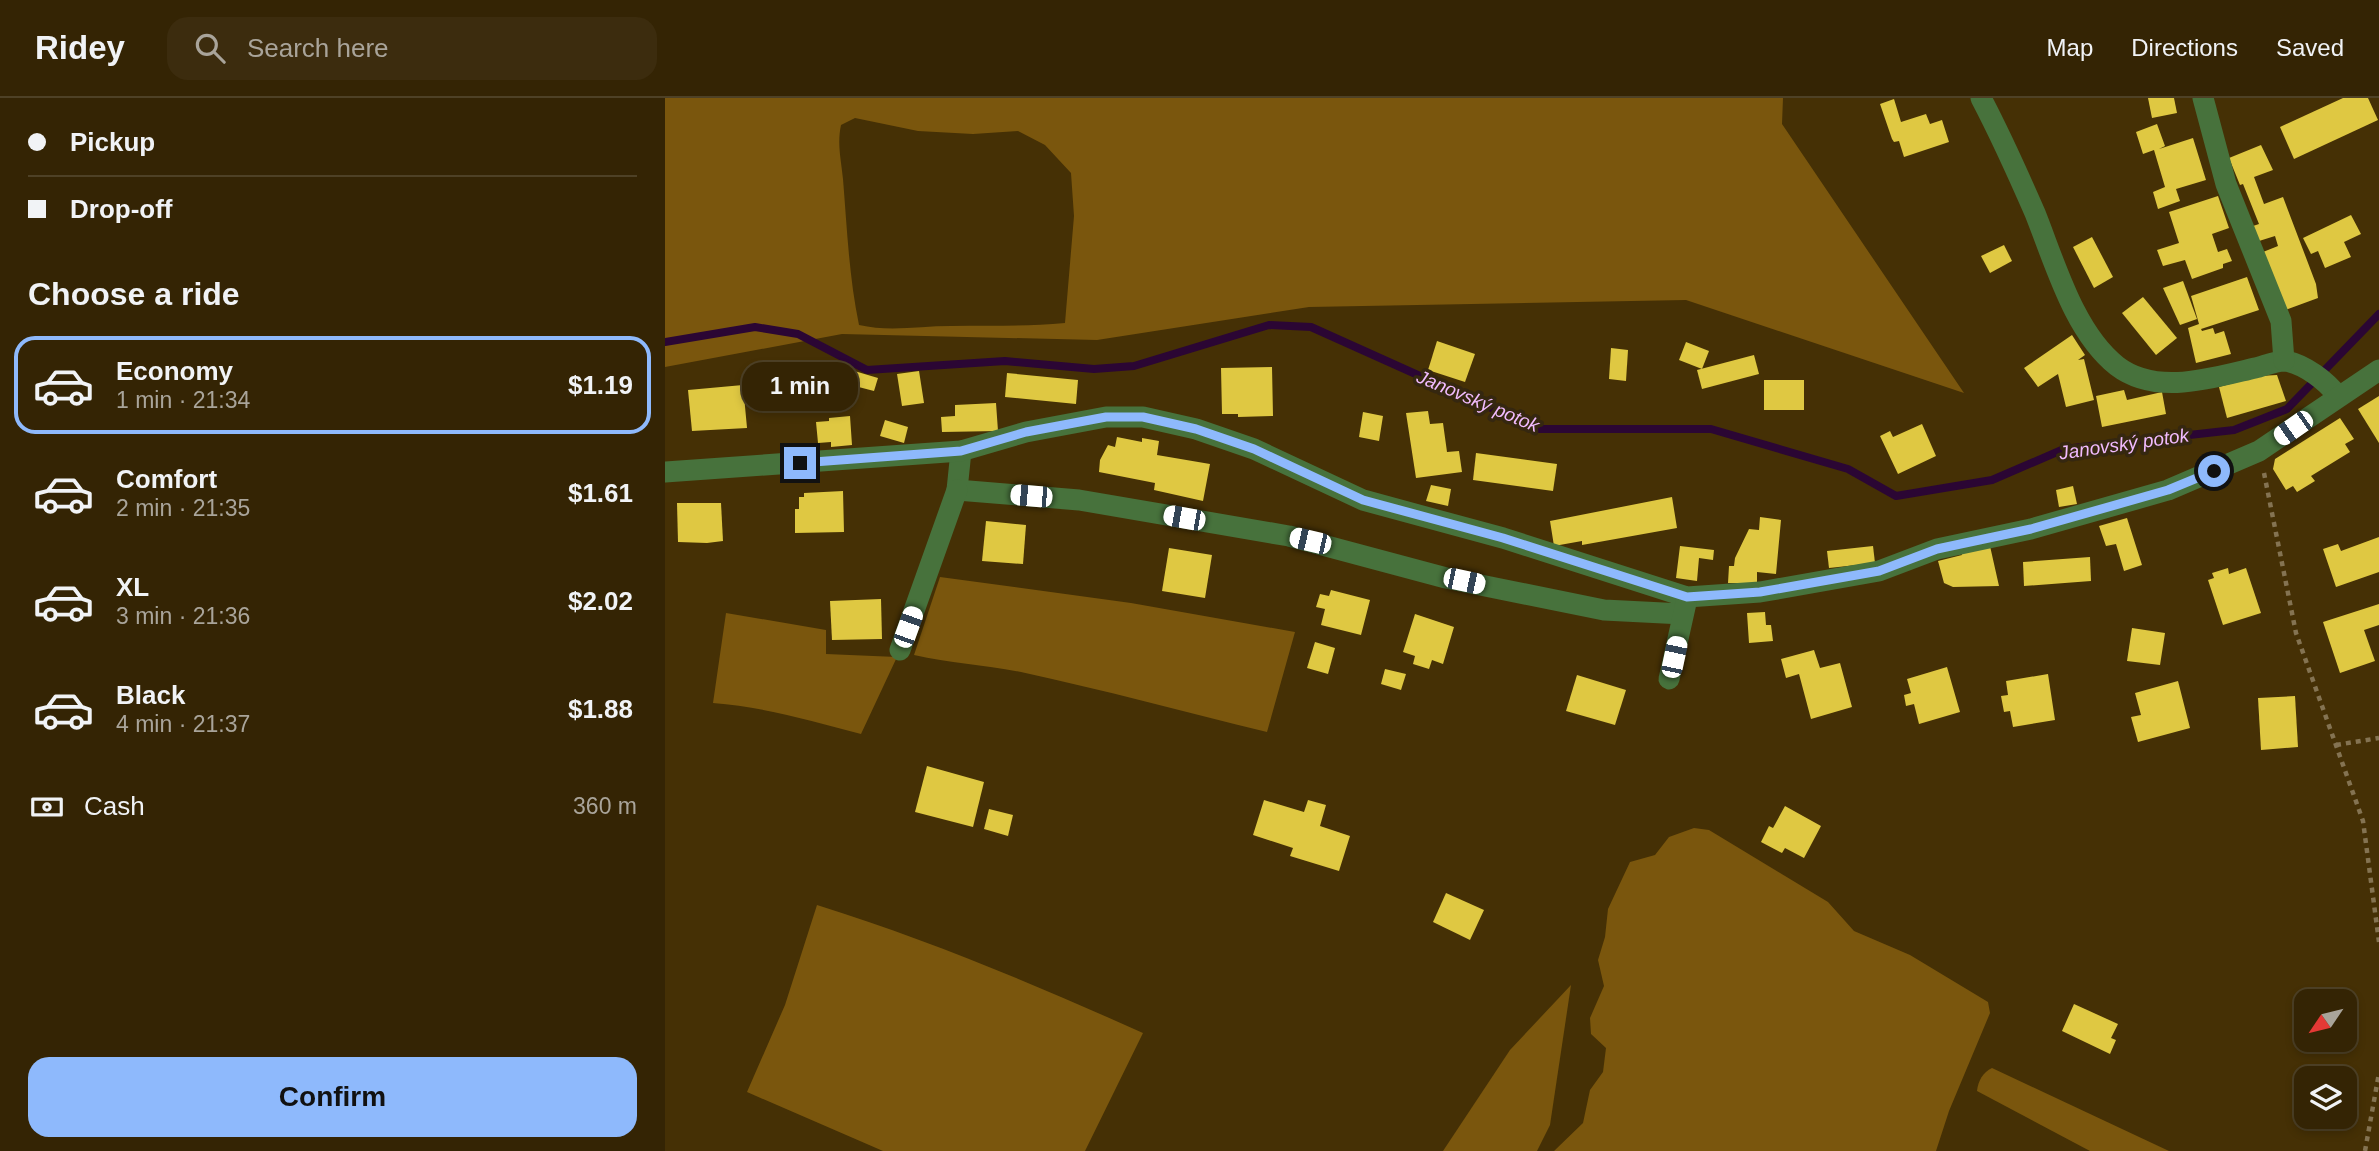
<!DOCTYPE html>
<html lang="en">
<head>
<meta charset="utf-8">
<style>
	:root { --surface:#342404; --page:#3c2c0e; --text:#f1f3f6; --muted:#a9a49a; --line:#4e4126; --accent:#8eb9fc }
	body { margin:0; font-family:Arial,sans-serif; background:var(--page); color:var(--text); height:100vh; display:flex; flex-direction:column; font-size:26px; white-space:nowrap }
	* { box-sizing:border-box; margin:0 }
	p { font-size:23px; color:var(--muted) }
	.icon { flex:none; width:38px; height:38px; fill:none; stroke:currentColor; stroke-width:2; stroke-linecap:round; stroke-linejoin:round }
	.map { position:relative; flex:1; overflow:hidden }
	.panel { display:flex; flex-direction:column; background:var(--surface); width:665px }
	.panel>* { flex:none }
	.hud { display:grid; align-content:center; height:154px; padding:0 28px; background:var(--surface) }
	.needle { width:46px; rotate:235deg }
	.buttons { position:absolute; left:1629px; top:891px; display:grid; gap:14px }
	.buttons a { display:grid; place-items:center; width:63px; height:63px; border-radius:14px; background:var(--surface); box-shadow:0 4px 10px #0003,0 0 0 2px var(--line); font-size:35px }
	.end { position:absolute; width:32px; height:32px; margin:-16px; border:9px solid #8eb9fc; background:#111; box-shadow:0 0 0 4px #111 }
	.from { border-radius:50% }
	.bubble { position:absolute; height:49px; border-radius:21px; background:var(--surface); box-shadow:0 4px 10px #0003,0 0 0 2px var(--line); font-size:23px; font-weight:800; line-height:49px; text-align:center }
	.car { position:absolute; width:21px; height:42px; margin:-21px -10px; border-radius:9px; box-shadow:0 0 5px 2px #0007; background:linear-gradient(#fff 24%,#345 0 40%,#fff 0 76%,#345 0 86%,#fff 0) }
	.hud b { display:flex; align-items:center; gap:24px; height:66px; font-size:26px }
	.hud b+b { border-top:2px solid var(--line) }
	.hud i { width:18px; height:18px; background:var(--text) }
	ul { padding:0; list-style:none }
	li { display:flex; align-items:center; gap:21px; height:98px; margin:0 14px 10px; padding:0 14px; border:4px solid transparent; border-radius:21px }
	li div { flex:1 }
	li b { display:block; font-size:26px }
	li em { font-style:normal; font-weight:800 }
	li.active { border-color:var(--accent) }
	li>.icon { width:63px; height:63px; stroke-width:1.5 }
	h2 { padding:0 28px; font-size:32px; line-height:84px }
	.pay { display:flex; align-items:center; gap:18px; height:77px; padding:0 28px; font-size:26px }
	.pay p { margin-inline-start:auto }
	.cta { display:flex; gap:14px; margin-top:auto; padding:14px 28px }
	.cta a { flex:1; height:80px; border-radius:21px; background:var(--accent); color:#111; font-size:28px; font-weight:800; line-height:80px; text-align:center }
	header { display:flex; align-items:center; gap:42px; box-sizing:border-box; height:98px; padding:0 35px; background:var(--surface); border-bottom:2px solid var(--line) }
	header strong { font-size:33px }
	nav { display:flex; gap:38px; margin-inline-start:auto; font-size:24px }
	.search { width:490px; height:63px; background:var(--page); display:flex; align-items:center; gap:18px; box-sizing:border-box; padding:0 24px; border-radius:21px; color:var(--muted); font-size:26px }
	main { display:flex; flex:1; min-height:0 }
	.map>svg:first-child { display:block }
</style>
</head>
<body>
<header>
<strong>Ridey</strong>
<div class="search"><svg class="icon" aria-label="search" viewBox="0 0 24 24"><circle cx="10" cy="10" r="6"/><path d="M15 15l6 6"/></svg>Search here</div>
<nav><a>Map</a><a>Directions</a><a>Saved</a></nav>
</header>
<main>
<section class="panel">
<div class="hud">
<b><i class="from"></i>Pickup</b>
<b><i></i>Drop-off</b>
</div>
<h2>Choose a ride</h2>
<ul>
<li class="active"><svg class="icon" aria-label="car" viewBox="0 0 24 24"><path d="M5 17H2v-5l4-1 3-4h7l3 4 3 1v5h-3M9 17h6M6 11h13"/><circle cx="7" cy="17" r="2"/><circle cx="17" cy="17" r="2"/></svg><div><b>Economy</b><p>1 min · 21:34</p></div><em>$1.19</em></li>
<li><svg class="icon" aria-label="car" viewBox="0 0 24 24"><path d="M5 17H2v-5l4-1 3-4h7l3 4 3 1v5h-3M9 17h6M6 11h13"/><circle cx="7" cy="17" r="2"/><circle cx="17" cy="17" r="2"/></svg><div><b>Comfort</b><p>2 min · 21:35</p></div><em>$1.61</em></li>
<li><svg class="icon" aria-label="car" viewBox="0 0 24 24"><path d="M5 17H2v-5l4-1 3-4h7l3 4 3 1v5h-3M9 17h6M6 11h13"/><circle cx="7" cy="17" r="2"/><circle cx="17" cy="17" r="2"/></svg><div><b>XL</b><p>3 min · 21:36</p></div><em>$2.02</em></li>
<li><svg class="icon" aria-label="car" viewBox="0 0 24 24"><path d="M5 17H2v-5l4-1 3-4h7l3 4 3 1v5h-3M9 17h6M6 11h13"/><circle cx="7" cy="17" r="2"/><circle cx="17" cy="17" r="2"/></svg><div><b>Black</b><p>4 min · 21:37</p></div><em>$1.88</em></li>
</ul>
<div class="pay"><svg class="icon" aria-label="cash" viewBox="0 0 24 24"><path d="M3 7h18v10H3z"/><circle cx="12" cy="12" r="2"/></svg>Cash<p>360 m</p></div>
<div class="cta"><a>Confirm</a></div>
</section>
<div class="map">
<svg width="1714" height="1053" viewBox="0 0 1714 1053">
	<rect width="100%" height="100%" fill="#453005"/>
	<g fill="#7a560d" fill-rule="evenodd">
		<path d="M0 0H1118L1117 26 1299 295 1021 202 644 209 432 242 177 236 0 269ZM190 20 253 33 308 36 353 33 380 47 406 75 409 118 400 225C362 229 324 227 286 228 255 228 224 234 194 227 184 179 182 130 178 81 176 61 172 46 176 27Z"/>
		<path d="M275 479 466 505 630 534 602 634C520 614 439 592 356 574 321 567 285 565 249 557Z"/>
		<path d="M61 515 161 532V556L232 559 196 636C147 623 99 609 48 605Z"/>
		<polygon points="1029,730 1044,732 1163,804 1189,833 1245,857 1323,904 1325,915 1284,1013 1271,1053 889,1053 918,1025 925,992 938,974 941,950 926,936 925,920 939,888 933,862 940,839 943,811 965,764 990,757 1004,739"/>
		<path d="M152 807C264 842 371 887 478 935L420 1053H218L82 994 120 907Z"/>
		<polygon points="906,887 885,1027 872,1053 778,1053 845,952"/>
		<path d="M1327 970 1504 1053H1425L1312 993C1313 983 1318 974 1327 970Z"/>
	</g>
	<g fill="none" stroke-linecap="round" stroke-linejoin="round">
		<polyline stroke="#2b0634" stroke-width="8" points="0,244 90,229 133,236 202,272 340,263 429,271 469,268 604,227 646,229 873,331 1046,331 1183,371 1231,398 1327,382 1399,351 1569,332 1622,311 1714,216"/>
	</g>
	<g fill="#dfc842">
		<polygon points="1483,0 1509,0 1512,15 1487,20"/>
		<polygon points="1678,0 1703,0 1713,22 1629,61 1615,29"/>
		<polygon points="1229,1 1236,24 1261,16 1265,26 1277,22 1284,44 1239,59 1234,43 1229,44 1227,41 1215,6"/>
		<polygon points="1492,26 1500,48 1494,51 1528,40 1541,82 1511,91 1515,103 1493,111 1488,94 1500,89 1489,52 1478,56 1471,34"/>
		<polygon points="1596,47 1608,72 1589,79 1599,106 1618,99 1651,186 1653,200 1620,212 1598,154 1613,148 1610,138 1594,143 1588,128 1594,126 1578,86 1575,87 1564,60"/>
		<polygon points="1553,98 1564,130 1547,136 1553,154 1562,151 1567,163 1558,166 1558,170 1527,181 1520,162 1498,168 1492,152 1514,145 1504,114"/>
		<polygon points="1686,117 1696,136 1679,144 1686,159 1660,170 1653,153 1646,156 1638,140"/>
		<polygon points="1427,139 1448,179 1429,190 1408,149"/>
		<polygon points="1339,147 1347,163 1325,175 1316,158"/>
		<polygon points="1582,179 1594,212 1536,231 1537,233 1548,230 1550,236 1559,233 1566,256 1531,265 1523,230 1534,226 1526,198"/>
		<polygon points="1518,183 1532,221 1515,227 1498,190"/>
		<polygon points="1478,199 1512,240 1491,257 1457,215"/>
		<polygon points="1407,237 1420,257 1413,262 1419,261 1429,302 1401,309 1393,276 1373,289 1359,270"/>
		<polygon points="772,243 810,256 800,284 763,272"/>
		<polygon points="1021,244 1044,253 1037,271 1014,262"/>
		<polygon points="946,250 963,252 961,283 944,281"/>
		<polygon points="1089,257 1094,276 1037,291 1032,272"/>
		<polygon points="607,269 608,318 573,319 573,316 557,316 556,270"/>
		<polygon points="186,272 213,280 209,293 182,286"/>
		<polygon points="254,273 259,305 237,308 232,276"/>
		<polygon points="342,275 413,282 411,306 340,299"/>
		<polygon points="1612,277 1621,303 1562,320 1554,289 1595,278"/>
		<rect x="1099" y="282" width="40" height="30"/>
		<polygon points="78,287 82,330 27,333 23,292"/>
		<polygon points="1459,292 1462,302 1497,294 1501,316 1437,329 1431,298"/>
		<polygon points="1714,298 1714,345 1693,311"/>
		<polygon points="331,305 333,333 277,334 276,319 290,318 290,307"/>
		<polygon points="763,313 765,326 778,325 782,354 794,353 797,374 751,380 741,315"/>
		<polygon points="698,314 718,318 714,343 694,339"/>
		<polygon points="185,318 187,347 166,349 166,344 153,345 151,324 164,323 164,320"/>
		<polygon points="1675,320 1689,341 1680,346 1685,354 1646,378 1650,383 1632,394 1628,388 1621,392 1608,371 1610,361"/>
		<polygon points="220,322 243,329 239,345 215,338"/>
		<polygon points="1257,326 1271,358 1233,376 1215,338 1225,333 1228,339"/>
		<polygon points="452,339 477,344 477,340 494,343 492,357 545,366 538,403 489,392 490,385 434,374 435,362 443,347 450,349"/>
		<polygon points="811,355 892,366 888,393 808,382"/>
		<polygon points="766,387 786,391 783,408 761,403"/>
		<polygon points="1408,388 1412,406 1394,409 1391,392"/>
		<polygon points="178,393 179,434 130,435 130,411 134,411 134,399 139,399 139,395"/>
		<polygon points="1007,399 1012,430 917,447 917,443 889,448 885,423"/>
		<polygon points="12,405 56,405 58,443 42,445 13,444"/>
		<polygon points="1095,419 1116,422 1111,476 1092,474 1092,485 1063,485 1064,468 1069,468 1070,460 1084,431 1094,432"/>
		<polygon points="1462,420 1477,467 1459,473 1451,446 1441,448 1434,428"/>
		<polygon points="321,423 361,427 358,466 317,463"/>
		<polygon points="1714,439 1714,474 1671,489 1658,451 1673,446 1676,453"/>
		<polygon points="1015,448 1049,452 1048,462 1034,460 1032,483 1011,480"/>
		<polygon points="1208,448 1210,465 1164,470 1162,453"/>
		<polygon points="1325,448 1334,488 1288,489 1279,485 1273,463 1297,457 1296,454"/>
		<polygon points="504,450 547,457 540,500 497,493"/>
		<polygon points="1425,459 1426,483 1359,488 1358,464"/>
		<polygon points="1563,470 1564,476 1581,470 1596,515 1558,527 1543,482 1549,480 1547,475"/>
		<polygon points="666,492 705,502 696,537 656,527 660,511 651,509 655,496 664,498"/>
		<polygon points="216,501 217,541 167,542 165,503"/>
		<polygon points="1714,506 1714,527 1699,532 1710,563 1675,575 1658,524"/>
		<polygon points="1100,514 1101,527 1106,527 1108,543 1084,545 1082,515"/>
		<polygon points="750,516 789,529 778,566 767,562 764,571 748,566 750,558 738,554"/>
		<polygon points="1467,530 1500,535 1495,567 1462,563"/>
		<polygon points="650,544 670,550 663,576 642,570"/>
		<polygon points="1149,552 1155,570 1175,565 1187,609 1146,621 1134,576 1121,580 1116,561"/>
		<polygon points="1282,569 1295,614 1254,626 1249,606 1241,608 1239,597 1246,595 1242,581"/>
		<polygon points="720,571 741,576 736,592 716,586"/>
		<polygon points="1383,576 1390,622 1348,629 1345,613 1339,614 1336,598 1343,597 1341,583"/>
		<polygon points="912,577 961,592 950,627 901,613"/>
		<polygon points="1513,583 1525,630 1473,644 1466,619 1476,617 1470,595"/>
		<polygon points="1630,598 1633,649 1596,652 1593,600"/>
		<polygon points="262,668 319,684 308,729 250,714"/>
		<polygon points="599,702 639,714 643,702 661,707 655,728 685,738 674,773 625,758 628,750 588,737"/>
		<polygon points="1120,708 1156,728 1139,760 1120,750 1117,755 1096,744 1104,728 1108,730"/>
		<polygon points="324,711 348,717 343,738 319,731"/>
		<polygon points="781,795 819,812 805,842 768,824"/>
		<polygon points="1409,906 1453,926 1446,940 1451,942 1445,956 1397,933"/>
	</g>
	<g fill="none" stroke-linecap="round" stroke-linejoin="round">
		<g stroke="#847352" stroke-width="4.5" stroke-dasharray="5 5" stroke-linecap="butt">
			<polyline points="1599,375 1631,535 1698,723 1714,844"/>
			<polyline points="1671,647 1714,640"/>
			<polyline points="1700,1053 1714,975"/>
		</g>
		<g stroke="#47723c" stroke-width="21">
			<path d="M1316 0C1336 38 1353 76 1370 115 1390 165 1409 234 1452 268 1491 298 1547 280 1590 270 1599 268 1612 262 1621 263 1641 267 1661 283 1673 298"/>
			<polyline points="1538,0 1561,86 1616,223 1619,263"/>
			<polyline points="296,353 292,392 414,402 624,438 781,480 939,512 1018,516"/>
			<polyline points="0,374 296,353 361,334 441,319 478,319 531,331 589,351 698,402 838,440 1022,499 1095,494 1214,473 1272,451 1366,431 1503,392 1594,353 1714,272"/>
			<polyline points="235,552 292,392"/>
			<polyline points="1004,581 1021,505"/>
		</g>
	</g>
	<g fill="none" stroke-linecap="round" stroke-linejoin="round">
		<polyline stroke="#8eb9fc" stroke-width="9" points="135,365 296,353 361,334 441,319 478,319 531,331 589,351 698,402 838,440 1022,499 1095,494 1214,473 1272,451 1366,431 1503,392 1549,373"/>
	</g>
	<g text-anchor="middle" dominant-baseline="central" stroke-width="7" stroke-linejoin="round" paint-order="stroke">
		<g font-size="19" font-style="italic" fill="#f1bbfe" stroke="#352710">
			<text transform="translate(813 303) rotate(23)">Janovský potok</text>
			<text transform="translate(1459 346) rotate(-8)">Janovský potok</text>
		</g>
	</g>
</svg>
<div class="buttons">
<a><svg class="needle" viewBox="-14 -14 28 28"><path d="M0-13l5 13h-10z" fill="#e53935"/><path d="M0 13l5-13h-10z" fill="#a9a49a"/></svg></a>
<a><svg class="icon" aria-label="layers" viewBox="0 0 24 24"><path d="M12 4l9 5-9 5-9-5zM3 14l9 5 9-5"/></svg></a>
</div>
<i class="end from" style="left:1549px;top:373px"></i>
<i class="end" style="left:135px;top:365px"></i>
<div class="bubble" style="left:77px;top:264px;width:116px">1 min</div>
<i class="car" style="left:1628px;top:330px;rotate:235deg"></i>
<i class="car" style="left:366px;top:398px;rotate:275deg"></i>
<i class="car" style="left:519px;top:420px;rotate:280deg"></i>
<i class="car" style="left:645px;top:443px;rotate:283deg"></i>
<i class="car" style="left:799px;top:483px;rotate:102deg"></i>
<i class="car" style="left:243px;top:529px;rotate:20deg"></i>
<i class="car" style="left:1009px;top:559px;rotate:12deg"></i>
</div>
</main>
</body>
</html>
